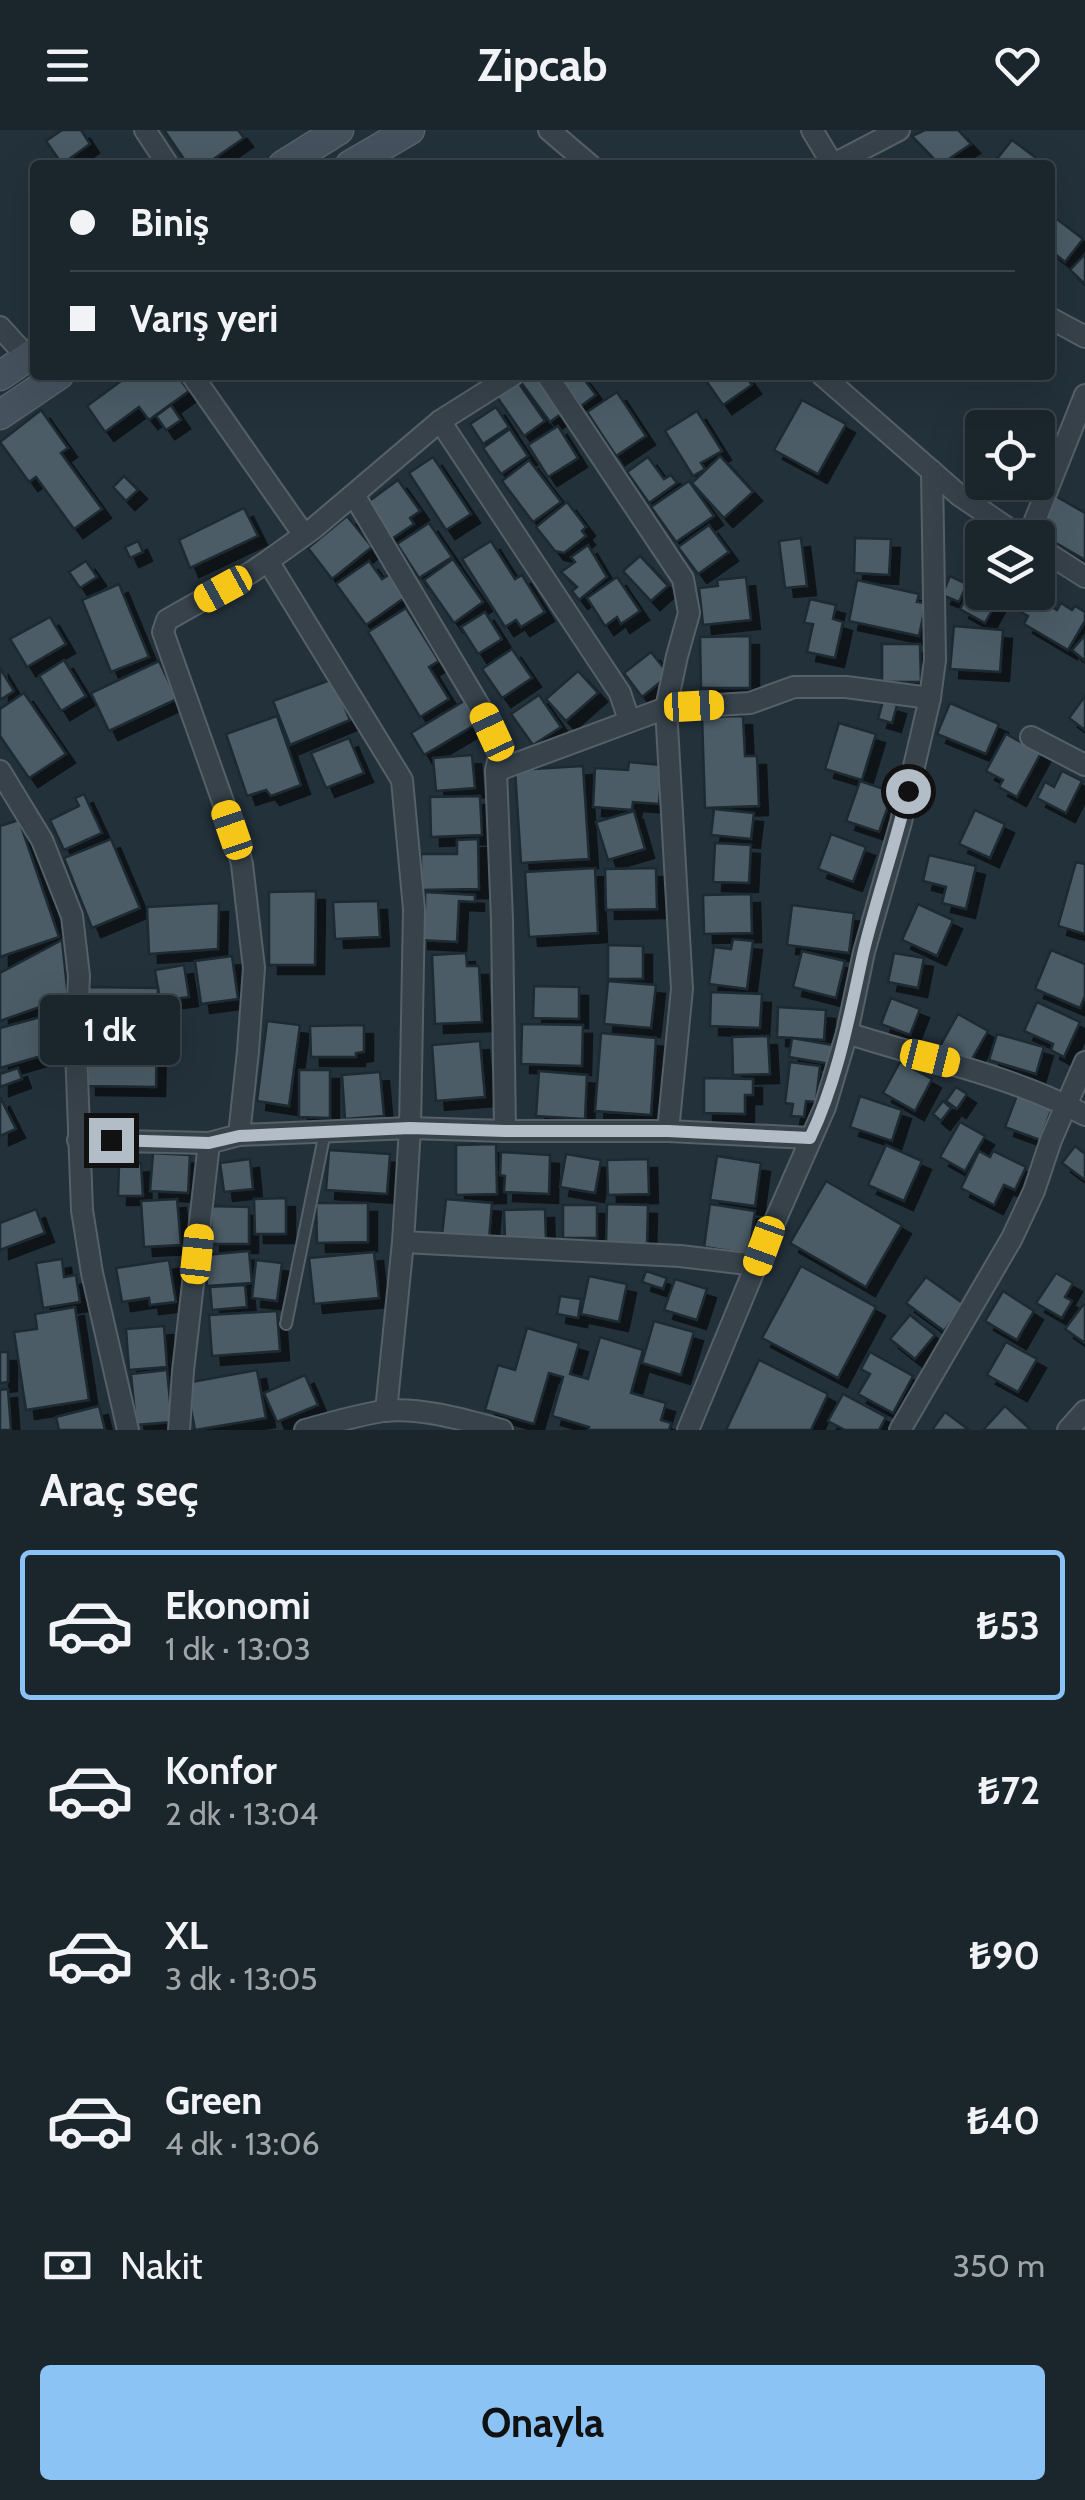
<!DOCTYPE html>
<html lang="tr">
<head>
<meta charset="utf-8">
<style>
	:root { --surface:#1a252c; --page:#273138; --text:#f1f3f6; --muted:#9fa5a9; --line:#384248; --accent:#8ac3f4 }
	body { margin:0; font-family:Cabin,sans-serif; background:var(--page); color:var(--text); height:100vh; display:flex; flex-direction:column; font-size:38px; white-space:nowrap }
	* { box-sizing:border-box; margin:0 }
	p { font-size:32px; color:var(--muted) }
	.icon { flex:none; width:55px; height:55px; fill:none; stroke:currentColor; stroke-width:2; stroke-linecap:round; stroke-linejoin:round }
	.map { position:relative; height:1300px; overflow:hidden }
	.sheet { display:flex; flex-direction:column; background:var(--surface); flex:1 }
	.sheet>* { flex:none }
	.hud { position:absolute; left:30px; top:30px; width:1025px; height:220px; border-radius:10px; box-shadow:0 10px 40px #0002,0 0 0 2px var(--line); display:grid; align-content:center; height:220px; padding:0 40px; background:var(--surface) }
	.buttons { position:absolute; left:965px; top:280px; display:grid; gap:20px }
	.buttons a { display:grid; place-items:center; width:90px; height:90px; border-radius:10px; background:var(--surface); box-shadow:0 10px 40px #0002,0 0 0 2px var(--line); font-size:50px }
	.end { position:absolute; width:45px; height:45px; margin:-22px; border:12px solid #b2bdc7; background:#111; box-shadow:0 0 0 5px #111 }
	.from { border-radius:50% }
	.bubble { position:absolute; height:70px; border-radius:10px; background:var(--surface); box-shadow:0 10px 40px #0002,0 0 0 2px var(--line); font-size:32px; font-weight:700; line-height:70px; text-align:center }
	.car { position:absolute; width:30px; height:60px; margin:-30px -15px; border-radius:12px; box-shadow:0 0 8px 2px #0007; background:linear-gradient(#f5c518 24%,#345 0 40%,#f5c518 0 76%,#345 0 86%,#f5c518 0) }
	.hud b { display:flex; align-items:center; gap:35px; height:95px; font-size:38px }
	.hud b+b { border-top:2px solid var(--line) }
	.hud i { width:25px; height:25px; background:var(--text) }
	ul { padding:0; list-style:none }
	li { display:flex; align-items:center; gap:30px; height:150px; margin:0 20px 15px; padding:0 20px; border:5px solid transparent; border-radius:10px }
	li div { flex:1 }
	li b { display:block; font-size:38px }
	li em { font-style:normal; font-weight:700 }
	li.selected { border-color:var(--accent) }
	li>.icon { width:90px; height:90px; stroke-width:1.5 }
	h2 { padding:0 40px; font-size:45px; line-height:120px }
	.pay { display:flex; align-items:center; gap:25px; height:110px; padding:0 40px; font-size:38px }
	.pay p { margin-inline-start:auto }
	.cta { display:flex; gap:20px; margin-top:auto; padding:20px 40px }
	.cta a { flex:1; height:115px; border-radius:10px; background:var(--accent); color:#111; font-size:40px; font-weight:700; line-height:115px; text-align:center }
	header { display:flex; justify-content:space-between; align-items:center; height:130px; padding:0 40px; background:var(--surface); font-size:45px; font-weight:700 }
	.map>svg:first-child { display:block }
</style>
</head>
<body>
<header><svg class="icon" aria-label="menu" viewBox="0 0 24 24"><path d="M4 6h16M4 12h16M4 18h16"/></svg>Zipcab<svg class="icon" aria-label="heart" viewBox="0 0 24 24"><path d="M12 20l-8-8c-3-5 5-10 8-4 3-6 11-1 8 4z"/></svg></header>
<div class="map">
<svg width="1085" height="1300" viewBox="0 0 1085 1300">
	<defs>
		<filter id="shadow"><feDropShadow dx="9" dy="9" stdDeviation="0" flood-color="#0009"/></filter>
	</defs>
	<rect width="100%" height="100%" fill="#23313b"/>
	<g fill="#4c5b66" stroke="#1e2932" stroke-width="2.5" filter="url(#shadow)">
		<polygon points="62,0 81,0 90,14 62,34 46,11"/>
		<polygon points="164,0 238,0 244,8 205,35 188,35"/>
		<polygon points="925,0 958,0 971,14 940,35 912,6"/>
		<polygon points="1012,10 1043,33 1042,35 992,35"/>
		<polygon points="1057,89 1083,109 1065,132 1050,120 1050,98"/>
		<polygon points="1085,124 1085,154 1070,140"/>
		<polygon points="117,245 177,245 189,261 149,290 139,277 105,302 87,276 121,251"/>
		<polygon points="529,245 539,245 565,281 550,292 520,251"/>
		<polygon points="558,245 581,245 596,265 581,276"/>
		<polygon points="702,245 745,245 752,255 723,275"/>
		<polygon points="518,252 545,291 524,306 497,267"/>
		<polygon points="617,262 646,306 616,326 587,282"/>
		<polygon points="802,270 846,294 818,344 774,320"/>
		<polygon points="171,275 181,290 166,300 156,286"/>
		<polygon points="496,277 509,297 483,314 470,294"/>
		<polygon points="41,280 68,318 61,323 102,379 74,399 36,347 29,352 0,312"/>
		<polygon points="697,281 722,321 701,333 705,339 693,346 665,301"/>
		<polygon points="558,296 578,328 548,347 528,315"/>
		<polygon points="510,299 528,326 501,344 483,318"/>
		<polygon points="720,326 753,362 724,388 692,353"/>
		<polygon points="433,327 471,384 446,400 409,343"/>
		<polygon points="648,327 664,349 671,345 677,353 649,373 627,342"/>
		<polygon points="529,330 561,372 533,392 502,351"/>
		<polygon points="124,346 138,360 126,371 113,357"/>
		<polygon points="398,350 420,381 410,388 414,394 390,410 365,374"/>
		<polygon points="689,351 714,386 676,412 651,377"/>
		<polygon points="1052,364 1085,383 1085,430 1032,399"/>
		<polygon points="567,372 586,397 582,401 586,406 564,423 555,421 536,397"/>
		<polygon points="244,378 258,406 190,438 179,410"/>
		<polygon points="347,386 372,417 332,449 308,418"/>
		<polygon points="429,393 452,427 419,448 397,414"/>
		<polygon points="709,395 729,422 698,444 678,417"/>
		<polygon points="801,408 807,456 785,458 779,411"/>
		<polygon points="855,408 891,409 889,445 854,443"/>
		<polygon points="138,411 143,422 130,428 125,417"/>
		<polygon points="491,411 515,449 522,445 545,482 521,497 516,490 505,497 462,429"/>
		<polygon points="588,415 607,447 579,470 572,461 577,457 561,442 575,432 571,427"/>
		<polygon points="640,426 668,456 651,471 623,441"/>
		<polygon points="453,429 483,472 454,493 424,450"/>
		<polygon points="86,431 97,447 80,458 69,442"/>
		<polygon points="369,431 382,449 390,444 407,466 366,495 336,454"/>
		<polygon points="950,446 967,454 959,472 942,465"/>
		<polygon points="617,447 640,481 621,494 617,487 605,496 587,468"/>
		<polygon points="746,447 751,490 703,495 699,458 718,456 717,450"/>
		<polygon points="857,450 919,464 917,472 926,473 919,506 849,491"/>
		<polygon points="976,450 982,454 982,462 1001,464 985,493 960,479"/>
		<polygon points="119,454 149,527 111,542 82,470"/>
		<polygon points="1031,465 1057,480 1061,473 1072,480 1075,476 1085,482 1085,491 1068,520 1024,494 1028,486 1021,482"/>
		<polygon points="810,469 836,475 833,489 843,492 835,528 807,522 813,494 804,493"/>
		<polygon points="406,478 439,531 429,537 449,569 420,587 368,502"/>
		<polygon points="485,482 502,509 478,524 461,497"/>
		<polygon points="50,487 66,514 27,537 10,509"/>
		<polygon points="954,496 1003,500 1000,542 950,539"/>
		<polygon points="1085,505 1085,531 1072,520"/>
		<polygon points="750,506 750,558 701,558 700,507"/>
		<polygon points="882,514 920,514 921,552 882,552"/>
		<polygon points="512,519 532,548 502,568 482,539"/>
		<polygon points="651,522 669,545 642,567 624,543"/>
		<polygon points="64,530 86,566 61,581 39,546"/>
		<polygon points="159,531 177,569 109,601 91,563"/>
		<polygon points="0,538 14,561 0,570"/>
		<polygon points="578,541 598,563 566,591 546,569"/>
		<polygon points="333,549 350,590 290,615 273,571"/>
		<polygon points="24,563 66,624 29,648 0,606 0,579"/>
		<polygon points="539,565 561,597 533,615 511,584"/>
		<polygon points="1085,566 1085,600 1069,588"/>
		<polygon points="464,571 478,593 424,625 411,603"/>
		<polygon points="883,571 897,575 892,593 878,589"/>
		<polygon points="950,573 999,594 986,624 937,604"/>
		<polygon points="277,586 301,655 271,666 266,660 247,666 226,604"/>
		<polygon points="743,586 745,626 757,626 759,676 705,678 702,587"/>
		<polygon points="839,593 876,604 862,650 825,639"/>
		<polygon points="1006,604 1041,623 1017,667 999,657 1003,650 986,641"/>
		<polygon points="349,608 364,643 326,658 311,623"/>
		<polygon points="472,625 475,658 436,661 433,628"/>
		<polygon points="629,632 662,635 659,674 633,672 632,680 593,677 595,638 628,640"/>
		<polygon points="583,636 589,729 521,733 515,640"/>
		<polygon points="1062,641 1082,651 1066,683 1037,668 1045,652 1054,657"/>
		<polygon points="860,651 893,662 879,702 846,691"/>
		<polygon points="84,664 102,703 64,720 50,690 79,676 75,668"/>
		<polygon points="480,666 482,705 431,707 430,667"/>
		<polygon points="714,679 754,683 751,709 711,705"/>
		<polygon points="975,680 1005,694 990,728 959,714"/>
		<polygon points="634,681 645,719 608,730 596,692"/>
		<polygon points="19,690 59,807 0,827 0,696"/>
		<polygon points="831,704 866,717 853,752 818,739"/>
		<polygon points="111,709 140,778 92,798 64,728"/>
		<polygon points="478,709 479,759 421,760 421,724 457,724 457,710"/>
		<polygon points="715,713 751,715 749,753 713,752"/>
		<polygon points="929,725 976,736 966,779 942,773 946,757 923,751"/>
		<polygon points="1076,732 1085,734 1085,804 1058,796"/>
		<polygon points="595,738 598,803 529,807 525,742"/>
		<polygon points="656,738 657,779 606,780 605,739"/>
		<polygon points="316,761 315,835 269,835 269,762"/>
		<polygon points="425,762 475,765 475,772 459,771 457,812 419,810 420,777 425,778"/>
		<polygon points="751,764 752,803 704,804 703,765"/>
		<polygon points="378,771 380,807 335,809 333,772"/>
		<polygon points="219,773 218,819 149,824 147,777"/>
		<polygon points="918,774 953,790 937,826 902,810"/>
		<polygon points="792,775 854,783 849,823 787,815"/>
		<polygon points="733,809 753,811 747,859 709,854 714,817 731,819"/>
		<polygon points="62,810 68,867 0,891 0,843"/>
		<polygon points="608,815 643,816 643,849 608,849"/>
		<polygon points="1051,820 1085,834 1085,866 1080,878 1035,859"/>
		<polygon points="802,821 845,831 836,868 793,857"/>
		<polygon points="466,823 467,836 479,836 482,892 435,894 432,825"/>
		<polygon points="894,823 924,828 918,858 888,852"/>
		<polygon points="232,826 238,869 201,874 195,831"/>
		<polygon points="184,835 189,867 160,871 155,840"/>
		<polygon points="608,851 656,855 651,898 604,894"/>
		<polygon points="534,856 579,857 579,889 533,888"/>
		<polygon points="88,857 158,858 156,957 87,956"/>
		<polygon points="711,862 762,864 760,898 710,896"/>
		<polygon points="891,868 920,879 910,905 881,894"/>
		<polygon points="1037,872 1080,892 1064,927 1051,920 1053,914 1024,901"/>
		<polygon points="778,877 826,880 824,910 777,907"/>
		<polygon points="70,879 69,918 0,938 0,898"/>
		<polygon points="958,884 988,901 969,934 939,918"/>
		<polygon points="267,891 300,895 289,976 257,971"/>
		<polygon points="522,894 583,895 582,936 521,934"/>
		<polygon points="364,895 364,922 356,923 356,927 311,927 310,896"/>
		<polygon points="601,903 656,908 651,985 595,981"/>
		<polygon points="997,904 1044,917 1036,944 989,930"/>
		<polygon points="768,906 770,944 733,945 732,907"/>
		<polygon points="792,908 833,915 830,934 789,927"/>
		<polygon points="480,911 485,967 436,971 432,915"/>
		<polygon points="790,932 820,936 816,972 806,971 804,987 791,986 793,974 785,973"/>
		<polygon points="900,932 932,949 915,981 883,963"/>
		<polygon points="18,938 22,949 0,957 0,944"/>
		<polygon points="299,940 330,940 330,988 299,987"/>
		<polygon points="539,941 587,945 585,989 536,986"/>
		<polygon points="380,942 384,986 345,989 342,945"/>
		<polygon points="704,948 753,949 753,965 745,965 745,984 704,983"/>
		<polygon points="956,957 967,964 957,979 946,971"/>
		<polygon points="1019,960 1054,973 1040,1010 1005,997"/>
		<polygon points="860,966 902,980 892,1011 850,997"/>
		<polygon points="0,967 16,999 0,1006"/>
		<polygon points="943,971 951,978 941,991 933,984"/>
		<polygon points="960,992 985,1006 965,1041 940,1027"/>
		<polygon points="496,1014 497,1064 456,1065 456,1015"/>
		<polygon points="886,1015 922,1031 904,1071 868,1055"/>
		<polygon points="1075,1016 1085,1024 1085,1050 1062,1033"/>
		<polygon points="329,1020 390,1024 387,1064 326,1060"/>
		<polygon points="979,1021 990,1027 993,1021 1026,1037 1015,1060 1004,1055 994,1075 961,1058"/>
		<polygon points="501,1022 550,1025 549,1064 504,1062 505,1046 500,1045"/>
		<polygon points="153,1023 190,1025 188,1063 150,1061"/>
		<polygon points="566,1024 601,1030 595,1063 560,1057"/>
		<polygon points="717,1026 761,1033 755,1076 710,1070"/>
		<polygon points="250,1029 253,1059 224,1062 220,1033"/>
		<polygon points="648,1029 649,1064 608,1065 607,1030"/>
		<polygon points="141,1033 143,1066 118,1066 119,1035"/>
		<polygon points="826,1051 902,1095 866,1157 790,1113"/>
		<polygon points="286,1068 286,1104 255,1104 254,1069"/>
		<polygon points="177,1069 181,1115 144,1117 141,1071"/>
		<polygon points="446,1069 492,1073 489,1109 442,1105"/>
		<polygon points="316,1073 368,1073 368,1112 317,1113"/>
		<polygon points="607,1074 648,1075 647,1114 606,1113"/>
		<polygon points="710,1074 755,1081 749,1124 704,1117"/>
		<rect x="563" y="1075" width="34" height="33"/>
		<polygon points="211,1076 249,1077 249,1114 211,1114"/>
		<polygon points="36,1079 45,1103 0,1120 0,1093"/>
		<polygon points="545,1079 546,1109 505,1109 504,1080"/>
		<polygon points="249,1121 252,1153 207,1156 205,1125"/>
		<polygon points="374,1122 379,1168 314,1174 309,1128"/>
		<polygon points="62,1129 64,1147 76,1145 80,1172 43,1178 36,1133"/>
		<polygon points="169,1130 176,1172 150,1175 149,1168 122,1172 116,1138"/>
		<polygon points="256,1130 282,1133 277,1171 252,1168"/>
		<polygon points="801,1136 876,1177 838,1248 762,1208"/>
		<polygon points="646,1141 667,1148 663,1159 642,1152"/>
		<polygon points="1056,1143 1073,1153 1065,1167 1072,1171 1062,1188 1036,1173"/>
		<polygon points="589,1146 627,1154 619,1192 581,1184"/>
		<polygon points="926,1147 964,1174 944,1201 906,1173"/>
		<polygon points="675,1149 707,1159 697,1190 664,1180"/>
		<polygon points="245,1155 247,1177 212,1180 210,1157"/>
		<polygon points="1003,1161 1034,1181 1017,1210 985,1191"/>
		<polygon points="560,1166 581,1169 578,1188 557,1184"/>
		<polygon points="1083,1175 1085,1176 1085,1213 1065,1199"/>
		<polygon points="75,1177 89,1270 26,1280 14,1202 37,1199 35,1184"/>
		<polygon points="277,1181 280,1221 212,1226 209,1185"/>
		<polygon points="910,1185 935,1205 915,1229 890,1209"/>
		<polygon points="654,1191 694,1202 681,1245 642,1233"/>
		<polygon points="164,1196 167,1237 129,1240 126,1199"/>
		<polygon points="527,1198 579,1213 570,1244 588,1249 600,1207 643,1220 631,1263 666,1273 661,1290 671,1293 669,1300 588,1300 589,1297 552,1286 563,1247 549,1243 534,1294 485,1280 498,1235 515,1240"/>
		<polygon points="1006,1212 1037,1229 1018,1262 987,1245"/>
		<polygon points="0,1222 8,1222 8,1252 0,1253"/>
		<polygon points="870,1222 913,1246 893,1283 858,1264 870,1244 861,1239"/>
		<polygon points="759,1230 828,1264 811,1300 726,1300"/>
		<polygon points="167,1240 172,1292 136,1295 131,1244"/>
		<polygon points="257,1240 266,1288 195,1300 186,1253"/>
		<polygon points="305,1245 318,1275 277,1292 264,1263"/>
		<polygon points="8,1259 11,1300 0,1300 0,1260"/>
		<polygon points="843,1264 886,1287 879,1300 845,1300 828,1291"/>
		<polygon points="99,1276 105,1300 59,1300 56,1287"/>
		<polygon points="1005,1276 1031,1300 983,1300"/>
		<polygon points="945,1282 969,1300 932,1300"/>
	</g>
	<g fill="none" stroke-linecap="round" stroke-linejoin="round">
		<defs>
			<polyline id="lane" points="286,1194 325,1002"/>
			<g id="street">
				<polyline points="145,0 168,35"/>
				<polyline points="549,0 590,35"/>
				<polyline points="812,0 833,35"/>
				<polyline points="832,35 899,0"/>
				<polyline points="1050,188 1085,207"/>
				<polyline points="0,197 28,228"/>
				<polyline points="192,245 304,405"/>
				<polyline points="547,245 683,449 689,483 677,526 666,578 682,859 668,1001"/>
				<polyline points="822,245 959,365 1022,408"/>
				<polyline points="440,291 620,563 629,590"/>
				<polyline points="354,365 480,577 500,621 496,641 502,790 505,1001"/>
				<polyline points="1028,408 1085,265"/>
				<polyline points="1038,417 1085,447"/>
				<polyline points="268,431 402,650 414,779 410,998 403,1112 386,1281"/>
				<polyline points="1031,607 1085,635"/>
				<polyline points="0,641 42,710 72,786 79,846 76,918 82,1080 92,1143 128,1300"/>
				<polyline points="496,641 666,578 750,573 794,557 846,557 930,568"/>
				<path d="M847 903C927 929 1010 945 1085 985"/>
				<polyline points="239,1005 248,921 254,838 242,734 233,700 163,502 167,490 250,443 268,431 314,398 440,291 513,245"/>
				<polyline points="78,1010 209,1013 239,1005 410,998 505,1001 668,1001 810,1008"/>
				<polyline points="403,1112 680,1126 756,1135"/>
				<polyline points="179,1300 183,1241 209,1013"/>
				<path d="M305 1300C331 1293 357 1285 383 1281 422 1277 465 1290 502 1300"/>
				<polyline points="688,1300 764,1116 825,977 847,903 864,822 901,692 930,568 935,530 932,341"/>
				<polyline points="900,1300 1012,1108 1034,1061 1051,1010 1085,932"/>
				<polyline points="1068,1300 1085,1281"/>
			</g>
			<g id="secondary">
				<polyline points="283,35 339,0"/>
				<polyline points="350,35 410,0"/>
				<polyline points="0,246 35,222"/>
				<polyline points="0,285 59,245"/>
			</g>
		</defs>
		<use href="#lane" stroke="#556069" stroke-width="14"/>
		<use href="#street" stroke="#556069" stroke-width="24"/>
		<use href="#secondary" stroke="#556069" stroke-width="31"/>
		<use href="#lane" stroke="#37424b" stroke-width="10"/>
		<use href="#street" stroke="#37424b" stroke-width="20"/>
		<use href="#secondary" stroke="#45525e" stroke-width="28"/>
	</g>
	<g fill="none" stroke-linecap="round" stroke-linejoin="round">
		<path stroke="#b2bdc7" stroke-width="12" d="M111 1010 209 1013 239 1006 410 998 505 1001H668L810 1008C838 949 849 887 863 824 876 769 895 716 908 661"/>
	</g>
</svg>
<div class="buttons">
<a><svg class="icon" aria-label="locate" viewBox="0 0 24 24"><circle cx="12" cy="12" r="6"/><path d="M12 2v4M12 18v4M2 12h4M18 12h4"/></svg></a>
<a><svg class="icon" aria-label="layers" viewBox="0 0 24 24"><path d="M12 4l9 5-9 5-9-5zM3 14l9 5 9-5"/></svg></a>
</div>
<i class="end from" style="left:908px;top:661px"></i>
<i class="end" style="left:111px;top:1010px"></i>
<div class="bubble" style="left:40px;top:865px;width:140px">1 dk</div>
<i class="car" style="left:223px;top:459px;rotate:241deg"></i>
<i class="car" style="left:694px;top:576px;rotate:87deg"></i>
<i class="car" style="left:492px;top:602px;rotate:335deg"></i>
<i class="car" style="left:232px;top:700px;rotate:341deg"></i>
<i class="car" style="left:930px;top:928px;rotate:104deg"></i>
<i class="car" style="left:764px;top:1116px;rotate:200deg"></i>
<i class="car" style="left:197px;top:1124px;rotate:6deg"></i>
<div class="hud">
<b><i class="from"></i>Biniş</b>
<b><i></i>Varış yeri</b>
</div>
</div>
<section class="sheet">
<h2>Araç seç</h2>
<ul>
<li class="selected"><svg class="icon" aria-label="car" viewBox="0 0 24 24"><path d="M5 17H2v-5l4-1 3-4h7l3 4 3 1v5h-3M9 17h6M6 11h13"/><circle cx="7" cy="17" r="2"/><circle cx="17" cy="17" r="2"/></svg><div><b>Ekonomi</b><p>1 dk · 13:03</p></div><em>₺53</em></li>
<li><svg class="icon" aria-label="car" viewBox="0 0 24 24"><path d="M5 17H2v-5l4-1 3-4h7l3 4 3 1v5h-3M9 17h6M6 11h13"/><circle cx="7" cy="17" r="2"/><circle cx="17" cy="17" r="2"/></svg><div><b>Konfor</b><p>2 dk · 13:04</p></div><em>₺72</em></li>
<li><svg class="icon" aria-label="car" viewBox="0 0 24 24"><path d="M5 17H2v-5l4-1 3-4h7l3 4 3 1v5h-3M9 17h6M6 11h13"/><circle cx="7" cy="17" r="2"/><circle cx="17" cy="17" r="2"/></svg><div><b>XL</b><p>3 dk · 13:05</p></div><em>₺90</em></li>
<li><svg class="icon" aria-label="car" viewBox="0 0 24 24"><path d="M5 17H2v-5l4-1 3-4h7l3 4 3 1v5h-3M9 17h6M6 11h13"/><circle cx="7" cy="17" r="2"/><circle cx="17" cy="17" r="2"/></svg><div><b>Green</b><p>4 dk · 13:06</p></div><em>₺40</em></li>
</ul>
<div class="pay"><svg class="icon" aria-label="cash" viewBox="0 0 24 24"><path d="M3 7h18v10H3z"/><circle cx="12" cy="12" r="2"/></svg>Nakit<p>350 m</p></div>
<div class="cta"><a>Onayla</a></div>
</section>
</body>
</html>
